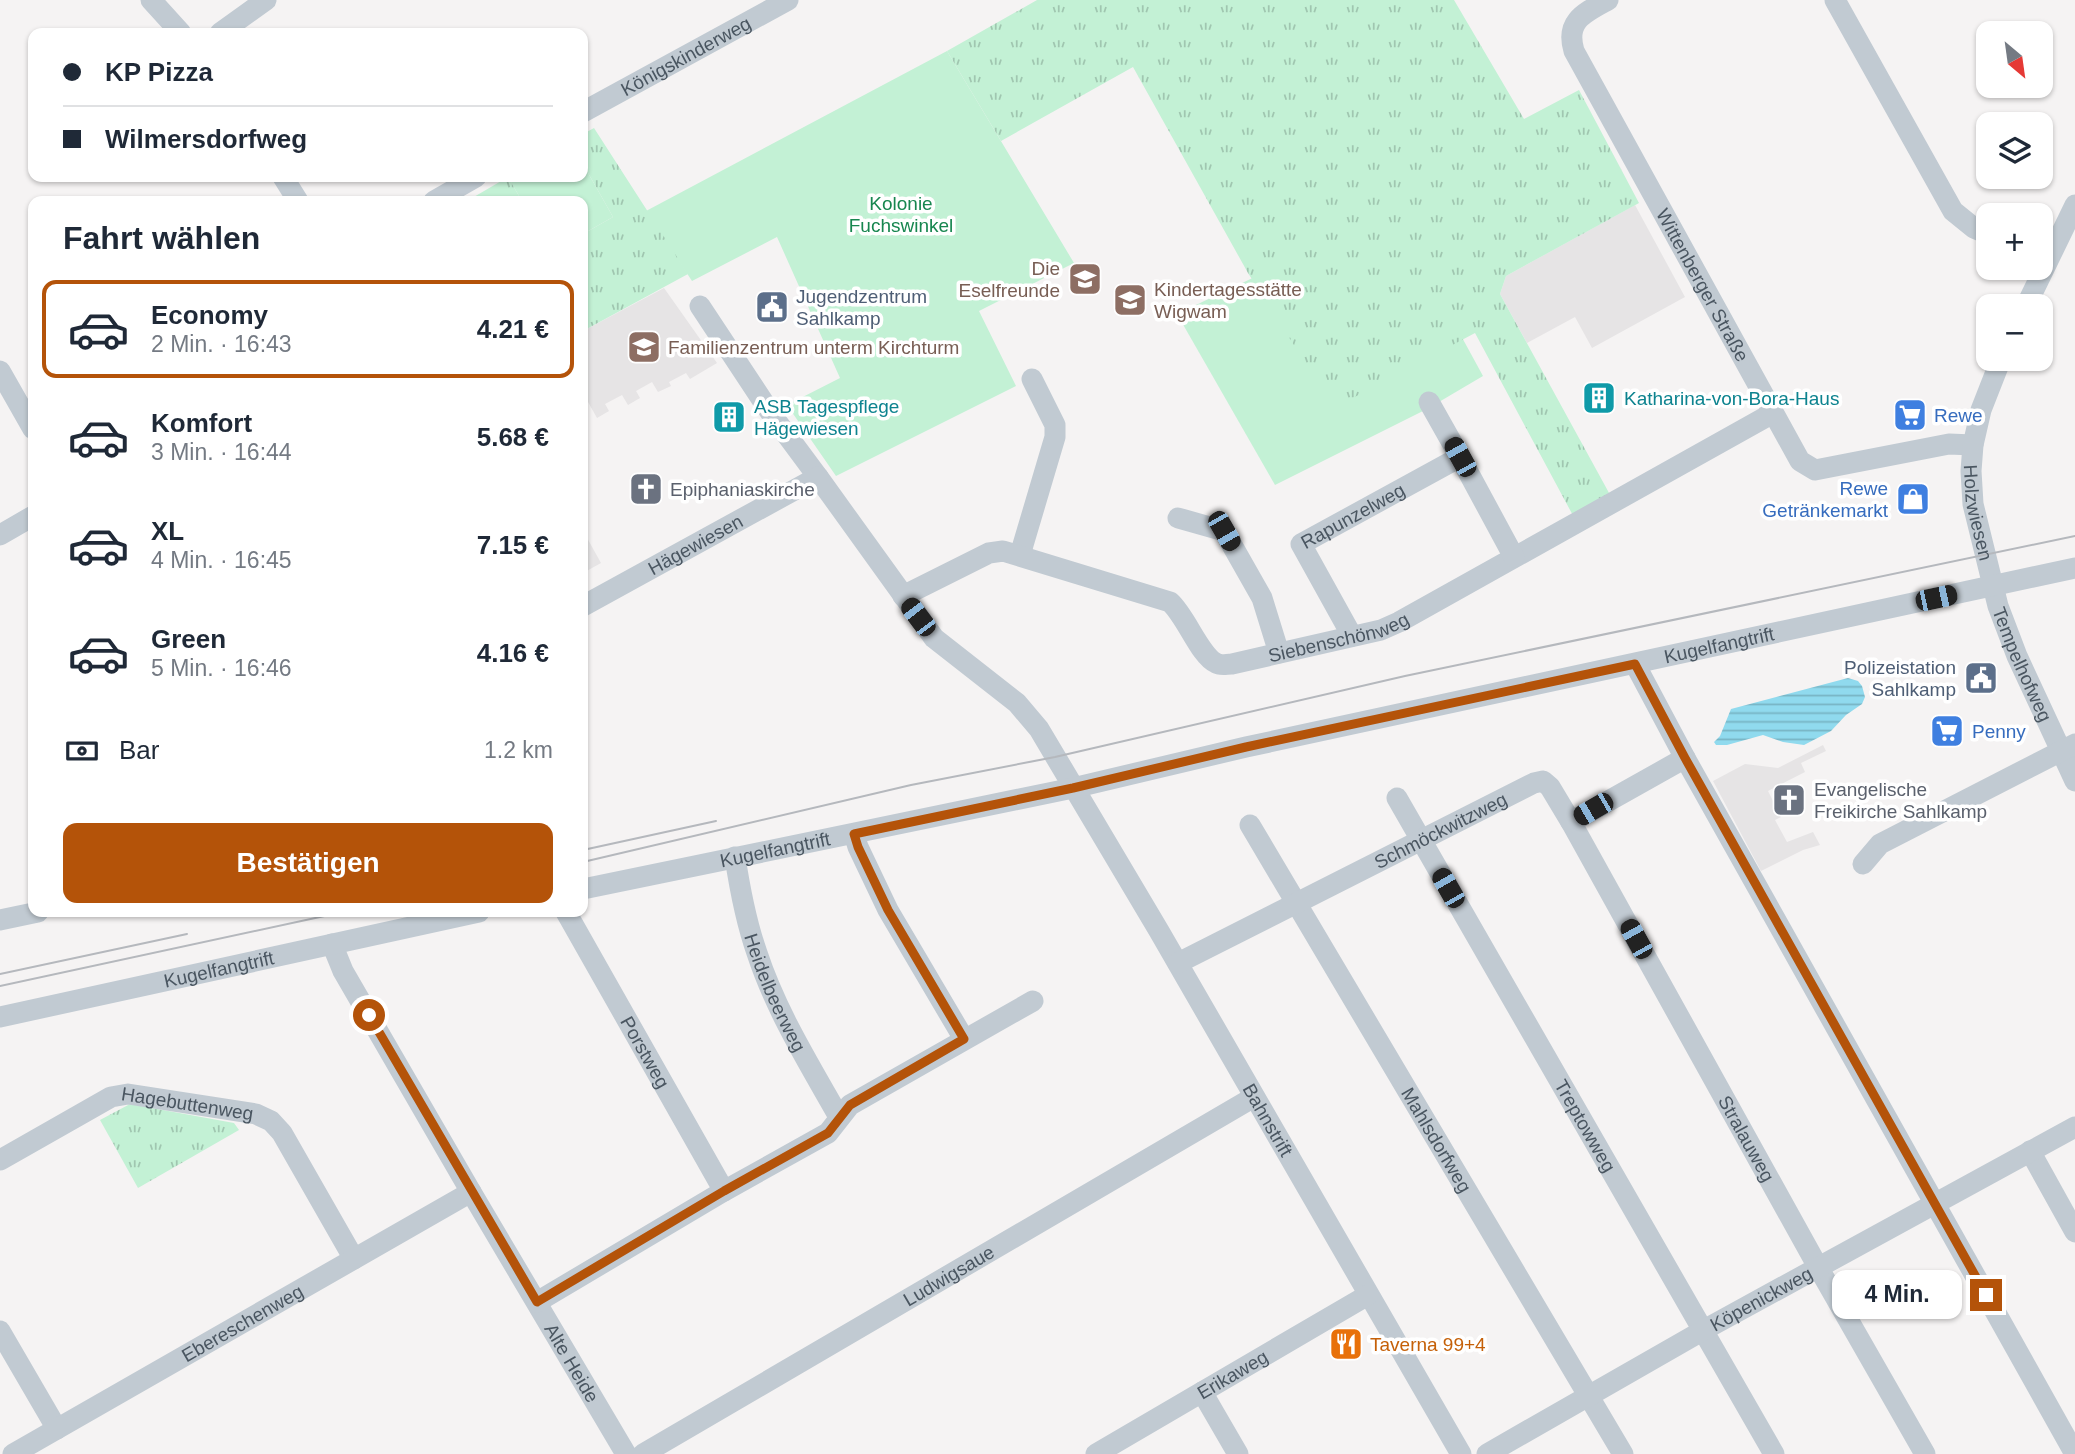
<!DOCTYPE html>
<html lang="de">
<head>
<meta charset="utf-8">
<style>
	:root { --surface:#fff; --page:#f6f6f7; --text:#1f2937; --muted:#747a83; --line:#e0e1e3; --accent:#b45309 }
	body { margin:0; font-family:Arial,sans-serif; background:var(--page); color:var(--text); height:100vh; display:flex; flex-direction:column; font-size:26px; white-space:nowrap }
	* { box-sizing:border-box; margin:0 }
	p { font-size:23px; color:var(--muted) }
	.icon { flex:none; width:38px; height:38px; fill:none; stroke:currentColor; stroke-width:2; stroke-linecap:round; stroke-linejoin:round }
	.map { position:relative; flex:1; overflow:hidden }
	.details { position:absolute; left:28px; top:196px; width:560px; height:721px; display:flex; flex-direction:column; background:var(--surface); border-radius:14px; box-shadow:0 2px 5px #0004 }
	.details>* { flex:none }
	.guide { position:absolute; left:28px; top:28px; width:560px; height:154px; border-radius:14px; box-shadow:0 2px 5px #0004; display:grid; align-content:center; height:154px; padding:0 35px; background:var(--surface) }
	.needle { width:46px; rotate:151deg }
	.buttons { position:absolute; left:1976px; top:21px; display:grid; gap:14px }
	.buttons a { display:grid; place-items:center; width:77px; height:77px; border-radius:14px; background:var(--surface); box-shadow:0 2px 5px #0004; font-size:35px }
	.end { position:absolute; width:32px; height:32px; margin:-16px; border:9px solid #b45309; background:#fff; box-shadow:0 0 0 4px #fff }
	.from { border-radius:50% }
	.bubble { position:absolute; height:49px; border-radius:14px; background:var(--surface); box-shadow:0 2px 5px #0004; font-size:23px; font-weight:800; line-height:49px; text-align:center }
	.car { position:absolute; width:21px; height:42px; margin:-21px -10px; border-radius:9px; box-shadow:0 0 5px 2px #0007; background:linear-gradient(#222 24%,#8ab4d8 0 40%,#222 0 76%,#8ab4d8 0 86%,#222 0) }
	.guide b { display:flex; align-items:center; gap:24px; height:66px; font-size:26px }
	.guide b+b { border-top:2px solid var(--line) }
	.guide i { width:18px; height:18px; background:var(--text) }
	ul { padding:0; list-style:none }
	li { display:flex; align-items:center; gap:21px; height:98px; margin:0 14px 10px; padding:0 21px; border:4px solid transparent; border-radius:14px }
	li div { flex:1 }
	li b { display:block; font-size:26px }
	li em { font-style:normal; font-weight:800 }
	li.current { border-color:var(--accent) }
	li>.icon { width:63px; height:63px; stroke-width:1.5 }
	h2 { padding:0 35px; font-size:32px; line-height:84px }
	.pay { display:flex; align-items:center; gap:18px; height:77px; padding:0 35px; font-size:26px }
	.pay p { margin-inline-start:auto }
	.cta { display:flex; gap:14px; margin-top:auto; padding:14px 35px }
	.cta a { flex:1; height:80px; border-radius:14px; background:var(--accent); color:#fff; font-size:28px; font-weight:800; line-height:80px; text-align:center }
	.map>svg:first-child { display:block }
</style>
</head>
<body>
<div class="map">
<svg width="2075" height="1454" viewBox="0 0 2075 1454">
	<defs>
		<pattern id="park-tufts" width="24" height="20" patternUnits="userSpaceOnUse" patternTransform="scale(1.75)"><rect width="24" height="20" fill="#c3f1d5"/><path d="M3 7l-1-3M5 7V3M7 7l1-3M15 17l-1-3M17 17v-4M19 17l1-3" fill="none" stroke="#a0c6b0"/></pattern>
		<pattern id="water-rules" width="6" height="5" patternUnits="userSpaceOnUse" patternTransform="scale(1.75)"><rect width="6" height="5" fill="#90daee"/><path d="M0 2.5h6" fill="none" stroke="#78b4c4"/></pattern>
	</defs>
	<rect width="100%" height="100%" fill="#f5f3f3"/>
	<g fill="#e6e4e5">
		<polygon points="1635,205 1685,297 1592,348 1575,317 1527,343 1500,294 1506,276"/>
		<polygon points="664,288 717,363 690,379 686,373 669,382 671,386 658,392 652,382 636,391 640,398 628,405 622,395 605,404 609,411 597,418 583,393 583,331"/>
		<polygon points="586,536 601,563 583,573 583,537"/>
		<polygon points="1823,745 1826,751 1801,763 1805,772 1768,791 1781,817 1775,820 1787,842 1813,832 1820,845 1803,850 1761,871 1713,781 1745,764 1778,768"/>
	</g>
	<g fill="#c3f1d5">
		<polygon points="947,51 1074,263 979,311 1016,386 836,476 787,405 840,378 777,237 692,281 646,211"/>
		<polygon points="583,164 613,217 583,234 583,201 522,201 508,177 583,177"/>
		<polygon points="1393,211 1483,376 1427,409 1275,485 1177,314"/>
	</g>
	<g fill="url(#park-tufts)">
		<polygon points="1037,0 1454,0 1524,119 1579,90 1639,203 1506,276 1500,294 1614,502 1577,523 1475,333 1334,408 1248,273 1133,67 1001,141 947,51"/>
		<polygon points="594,128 688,274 583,331 583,234 613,217 583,164 583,134"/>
		<polygon points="508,177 522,201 467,201"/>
		<polygon points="130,1104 234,1123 239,1130 138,1188 100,1120"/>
	</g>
	<polygon fill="url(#water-rules)" points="1848,678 1858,681 1862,686 1865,697 1862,704 1846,715 1831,731 1804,745 1783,742 1763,735 1727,745 1716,745 1714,742 1720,736 1731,709"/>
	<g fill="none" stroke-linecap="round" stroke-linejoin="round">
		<g stroke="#c1cad2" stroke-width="21">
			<polyline points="151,0 181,33"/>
			<path id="s1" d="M1608 0C1584 13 1565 21 1574 51L1800 461 1815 470 1949 444 1973 445"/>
			<polyline points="1835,0 1953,211 1974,228 1988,234"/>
			<polyline points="220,33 266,0"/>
			<path id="s2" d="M583 112 788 0"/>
			<polyline points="283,177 298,201"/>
			<polyline points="434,201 476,177"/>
			<polyline points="700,306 772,415 818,477"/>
			<polyline points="2026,306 2075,205"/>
			<path id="s3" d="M2001 359 1981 410 1973 445 1971 471 1973 504 1998 606 2017 656 2075 781"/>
			<polyline points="0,371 33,429"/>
			<polyline points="1429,402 1460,457"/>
			<polyline points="1178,518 1224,531 1262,598 1279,653"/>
			<polyline points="0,535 33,516"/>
			<polyline points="1020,555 1055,437 1055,425 1032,379"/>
			<path id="s4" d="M903 596 989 553 1003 551 1170 602C1186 616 1200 656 1216 663 1221 666 1226 664 1232 664L1381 630 1399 622 1773 413"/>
			<path id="s5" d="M583 606 818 477 934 638 1017 703 1039 729 1159 931 1461 1454"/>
			<path id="s6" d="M1352 636 1301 544 1460 457 1514 557"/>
			<polyline points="1635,664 1685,758 2075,1454"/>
			<path id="s7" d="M1397 798 1774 1454"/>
			<path id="s8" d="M1571 822 1818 1267 1925 1454"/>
			<path id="s9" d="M1250 825 1623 1454"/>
			<polyline points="854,834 858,847 888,910 964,1039"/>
			<path id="s10" d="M735 857C740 890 746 922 757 953 776 1011 809 1064 839 1117"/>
			<polyline points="1863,864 1880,844 2075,744"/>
			<path id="s11" d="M583 889 1073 788 1246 747 2075 568"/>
			<path id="s12" d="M566 912 724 1191"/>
			<polyline points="0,920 38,912"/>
			<path id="s13" d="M332 944 343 971 471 1192 626 1454"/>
			<path id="s14" d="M1178 963 1534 783 1543 781 1550 787 1571 822 1685 758"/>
			<path id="s15" d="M0 1017 479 912"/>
			<polyline points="2030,1151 2075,1232"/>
			<path id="s16" d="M0 1160 111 1097 128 1094 256 1114 271 1121 282 1133 354 1259"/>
			<polyline points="537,1302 724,1191 828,1133 850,1105 1033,1001"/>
			<polyline points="0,1331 57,1429"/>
			<polyline points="1202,1392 1238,1454"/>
			<path id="s17" d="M13 1454 471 1192"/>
			<path id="s18" d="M643 1454 1254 1097"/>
			<path id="s19" d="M1096 1454 1368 1295"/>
			<path id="s20" d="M1487 1454 1702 1331 2075 1127"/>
		</g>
		<g stroke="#b5b8bd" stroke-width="2">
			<polyline points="583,850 716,821"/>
			<polyline points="583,862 911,785 1055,757 1405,676 2075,536"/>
			<polyline points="0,974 187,934"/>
			<polyline points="0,986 343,912"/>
		</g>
	</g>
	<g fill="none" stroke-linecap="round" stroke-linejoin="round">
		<polyline stroke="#b45309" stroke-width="9" points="369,1015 537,1302 724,1191 828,1133 850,1105 964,1039 888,910 858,847 854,834 1073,788 1246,747 1635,664 1685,758 1986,1295"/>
	</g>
	<defs>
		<symbol id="school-square" viewBox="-11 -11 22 22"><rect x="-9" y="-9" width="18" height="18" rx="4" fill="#8d6e63" stroke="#fff"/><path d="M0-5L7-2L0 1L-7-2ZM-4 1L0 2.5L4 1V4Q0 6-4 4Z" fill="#fff"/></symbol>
		<symbol id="civic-square" viewBox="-11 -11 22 22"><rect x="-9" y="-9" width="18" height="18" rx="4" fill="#5c6f8a" stroke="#fff"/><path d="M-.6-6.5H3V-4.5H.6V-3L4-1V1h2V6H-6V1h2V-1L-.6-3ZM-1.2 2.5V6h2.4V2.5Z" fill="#fff"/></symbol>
		<symbol id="building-square" viewBox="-11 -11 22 22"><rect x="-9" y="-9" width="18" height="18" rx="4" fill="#0f9aa8" stroke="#fff"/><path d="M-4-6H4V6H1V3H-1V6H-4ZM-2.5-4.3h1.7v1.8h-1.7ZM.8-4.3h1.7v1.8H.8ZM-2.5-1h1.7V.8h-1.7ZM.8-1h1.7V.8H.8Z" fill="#fff"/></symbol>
		<symbol id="supermarket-square" viewBox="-11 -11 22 22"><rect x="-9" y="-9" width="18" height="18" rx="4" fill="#3f7fe0" stroke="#fff"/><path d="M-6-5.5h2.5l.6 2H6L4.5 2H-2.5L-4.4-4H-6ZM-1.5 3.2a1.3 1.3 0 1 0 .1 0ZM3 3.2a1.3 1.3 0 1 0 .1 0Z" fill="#fff"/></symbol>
		<symbol id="church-square" viewBox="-11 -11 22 22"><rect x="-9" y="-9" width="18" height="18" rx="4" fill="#6b7280" stroke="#fff"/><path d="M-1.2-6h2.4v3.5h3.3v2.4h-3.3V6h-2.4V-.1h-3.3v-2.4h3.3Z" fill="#fff"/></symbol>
		<symbol id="shop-square" viewBox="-11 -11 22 22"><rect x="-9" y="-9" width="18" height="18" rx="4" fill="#3f7fe0" stroke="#fff"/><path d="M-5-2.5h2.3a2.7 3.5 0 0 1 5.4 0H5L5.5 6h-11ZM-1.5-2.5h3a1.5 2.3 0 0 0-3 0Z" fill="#fff"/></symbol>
		<symbol id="restaurant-square" viewBox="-11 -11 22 22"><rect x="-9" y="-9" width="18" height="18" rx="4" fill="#e8710a" stroke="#fff"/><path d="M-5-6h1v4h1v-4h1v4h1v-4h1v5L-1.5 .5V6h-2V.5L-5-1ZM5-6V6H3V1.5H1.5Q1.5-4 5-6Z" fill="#fff"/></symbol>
	</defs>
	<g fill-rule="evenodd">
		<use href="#school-square" x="1066" y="260" width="38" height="38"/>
		<use href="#school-square" x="1111" y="281" width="38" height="38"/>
		<use href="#civic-square" x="753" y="288" width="38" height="38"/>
		<use href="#school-square" x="625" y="328" width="38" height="38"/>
		<use href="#building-square" x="1580" y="379" width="38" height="38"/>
		<use href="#supermarket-square" x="1891" y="396" width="38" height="38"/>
		<use href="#building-square" x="710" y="398" width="38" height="38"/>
		<use href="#church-square" x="627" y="470" width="38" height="38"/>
		<use href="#shop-square" x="1894" y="480" width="38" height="38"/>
		<use href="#civic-square" x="1962" y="659" width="38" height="38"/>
		<use href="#supermarket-square" x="1928" y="712" width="38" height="38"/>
		<use href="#church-square" x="1770" y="781" width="38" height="38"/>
		<use href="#restaurant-square" x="1327" y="1325" width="38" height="38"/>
	</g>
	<g text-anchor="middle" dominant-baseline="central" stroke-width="7" stroke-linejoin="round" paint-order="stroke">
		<g font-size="19" fill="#4a5661" stroke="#fff">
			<text stroke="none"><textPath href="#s2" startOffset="117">Königskinderweg</textPath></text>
			<text stroke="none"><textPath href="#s1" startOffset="336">Wittenberger Straße</textPath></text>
			<text stroke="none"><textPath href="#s3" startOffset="159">Holzwiesen</textPath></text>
			<text stroke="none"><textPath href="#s6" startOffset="164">Rapunzelweg</textPath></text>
			<text stroke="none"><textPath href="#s5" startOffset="128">Hägewiesen</textPath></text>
			<text stroke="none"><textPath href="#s4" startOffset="488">Siebenschönweg</textPath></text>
			<text stroke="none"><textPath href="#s11" startOffset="1162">Kugelfangtrift</textPath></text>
			<text stroke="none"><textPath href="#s3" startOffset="318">Tempelhofweg</textPath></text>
			<text stroke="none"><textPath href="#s14" startOffset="294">Schmöckwitzweg</textPath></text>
			<text stroke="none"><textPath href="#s11" startOffset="196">Kugelfangtrift</textPath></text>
			<text stroke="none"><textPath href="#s15" startOffset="224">Kugelfangtrift</textPath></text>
			<text stroke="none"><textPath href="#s10" startOffset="142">Heidelbeerweg</textPath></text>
			<text stroke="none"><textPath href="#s12" startOffset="161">Porstweg</textPath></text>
			<text stroke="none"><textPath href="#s16" startOffset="205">Hagebuttenweg</textPath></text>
			<text stroke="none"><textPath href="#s5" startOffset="1059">Bahnstrift</textPath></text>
			<text stroke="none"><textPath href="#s7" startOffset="378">Treptowweg</textPath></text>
			<text stroke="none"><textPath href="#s8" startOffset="362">Stralauweg</textPath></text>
			<text stroke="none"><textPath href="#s9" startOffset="366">Mahlsdorfweg</textPath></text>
			<text stroke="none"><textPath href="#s18" startOffset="354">Ludwigsaue</textPath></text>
			<text stroke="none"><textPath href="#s20" startOffset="315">Köpenickweg</textPath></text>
			<text stroke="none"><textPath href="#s17" startOffset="264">Ebereschenweg</textPath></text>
			<text stroke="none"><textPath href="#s13" startOffset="483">Alte Heide</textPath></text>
			<text stroke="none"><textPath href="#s19" startOffset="158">Erikaweg</textPath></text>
		</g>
		<g font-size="19" fill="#17864f" stroke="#fff">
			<text x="901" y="203">Kolonie<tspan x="901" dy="22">Fuchswinkel</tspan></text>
		</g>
		<g font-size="19" fill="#785e54" stroke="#fff" text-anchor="start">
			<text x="1060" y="268" text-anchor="end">Die<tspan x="1060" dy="22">Eselfreunde</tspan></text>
			<text x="1154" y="289">Kindertagesstätte<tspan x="1154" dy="22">Wigwam</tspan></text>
			<text x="668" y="347">Familienzentrum unterm Kirchturm</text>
		</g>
		<g font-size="19" fill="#4e5e75" stroke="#fff" text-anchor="start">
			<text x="796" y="296">Jugendzentrum<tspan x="796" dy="22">Sahlkamp</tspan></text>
			<text x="1956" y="667" text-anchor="end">Polizeistation<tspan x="1956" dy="22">Sahlkamp</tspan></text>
		</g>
		<g font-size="19" fill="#0d838f" stroke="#fff" text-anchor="start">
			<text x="1624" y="398">Katharina-von-Bora-Haus</text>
			<text x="754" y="406">ASB Tagespflege<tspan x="754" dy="22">Hägewiesen</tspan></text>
		</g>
		<g font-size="19" fill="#366cbe" stroke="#fff" text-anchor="start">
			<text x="1934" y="415">Rewe</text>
			<text x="1888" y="488" text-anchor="end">Rewe<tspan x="1888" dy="22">Getränkemarkt</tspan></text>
			<text x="1972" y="731">Penny</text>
		</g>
		<g font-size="19" fill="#5b616d" stroke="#fff" text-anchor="start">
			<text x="670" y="489">Epiphaniaskirche</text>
			<text x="1814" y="789">Evangelische<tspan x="1814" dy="22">Freikirche Sahlkamp</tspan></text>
		</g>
		<g font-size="19" fill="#c56008" stroke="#fff" text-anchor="start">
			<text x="1370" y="1344">Taverna 99+4</text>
		</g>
	</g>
</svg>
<div class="buttons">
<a><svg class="needle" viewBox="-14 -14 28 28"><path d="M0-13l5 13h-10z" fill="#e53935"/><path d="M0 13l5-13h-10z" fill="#747a83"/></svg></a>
<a><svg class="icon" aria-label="layers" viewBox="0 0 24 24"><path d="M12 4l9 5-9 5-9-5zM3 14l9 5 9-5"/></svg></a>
<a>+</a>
<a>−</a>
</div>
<i class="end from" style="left:369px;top:1015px"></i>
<i class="end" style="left:1986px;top:1295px"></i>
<div class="bubble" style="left:1832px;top:1270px;width:130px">4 Min.</div>
<i class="car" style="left:1460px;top:457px;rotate:331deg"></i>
<i class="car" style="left:1224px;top:531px;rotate:150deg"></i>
<i class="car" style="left:1936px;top:598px;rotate:78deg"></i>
<i class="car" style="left:918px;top:617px;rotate:323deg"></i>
<i class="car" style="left:1593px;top:809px;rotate:240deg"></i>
<i class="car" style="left:1448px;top:888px;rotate:330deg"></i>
<i class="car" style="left:1636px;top:939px;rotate:331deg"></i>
<div class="guide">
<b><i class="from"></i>KP Pizza</b>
<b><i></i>Wilmersdorfweg</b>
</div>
<section class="details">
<h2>Fahrt wählen</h2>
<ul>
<li class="current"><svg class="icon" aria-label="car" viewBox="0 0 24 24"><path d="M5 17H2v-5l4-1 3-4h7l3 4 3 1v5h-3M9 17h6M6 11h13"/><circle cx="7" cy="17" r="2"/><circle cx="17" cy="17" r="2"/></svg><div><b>Economy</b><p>2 Min. · 16:43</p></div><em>4.21 €</em></li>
<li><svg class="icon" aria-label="car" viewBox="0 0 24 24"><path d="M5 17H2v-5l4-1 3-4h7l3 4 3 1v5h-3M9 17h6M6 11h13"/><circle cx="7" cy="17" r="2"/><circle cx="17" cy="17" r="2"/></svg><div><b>Komfort</b><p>3 Min. · 16:44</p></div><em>5.68 €</em></li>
<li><svg class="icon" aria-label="car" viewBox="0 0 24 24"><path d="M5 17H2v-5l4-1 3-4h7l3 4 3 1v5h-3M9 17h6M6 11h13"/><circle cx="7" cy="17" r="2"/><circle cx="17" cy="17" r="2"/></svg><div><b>XL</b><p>4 Min. · 16:45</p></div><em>7.15 €</em></li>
<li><svg class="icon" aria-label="car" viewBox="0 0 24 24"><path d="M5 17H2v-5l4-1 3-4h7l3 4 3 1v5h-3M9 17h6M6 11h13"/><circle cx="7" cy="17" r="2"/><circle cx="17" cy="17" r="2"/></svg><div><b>Green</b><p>5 Min. · 16:46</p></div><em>4.16 €</em></li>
</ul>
<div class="pay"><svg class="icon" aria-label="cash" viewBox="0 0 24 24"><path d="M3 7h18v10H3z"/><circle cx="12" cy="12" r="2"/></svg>Bar<p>1.2 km</p></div>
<div class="cta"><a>Bestätigen</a></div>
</section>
</div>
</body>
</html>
